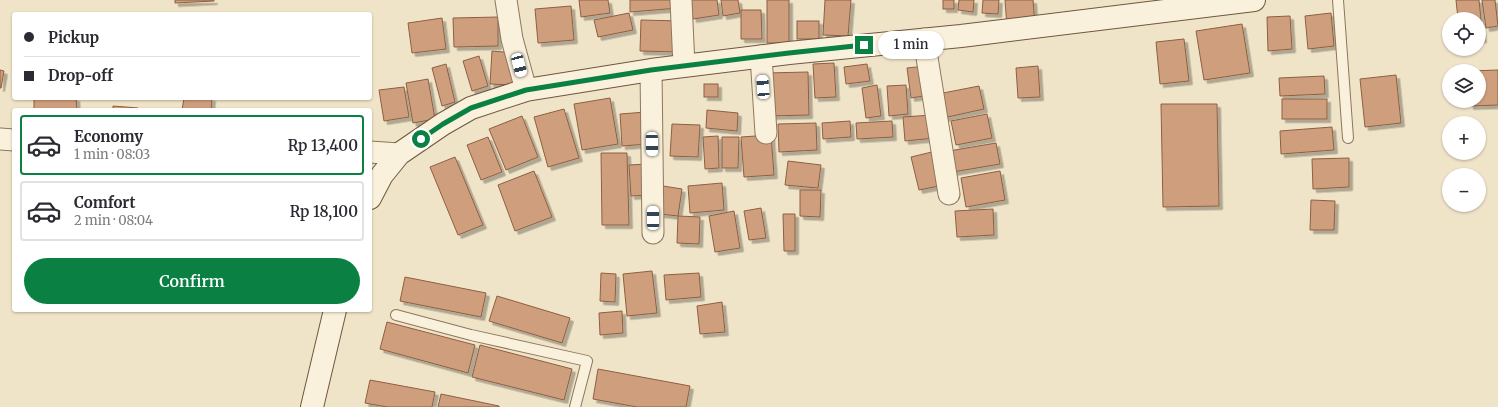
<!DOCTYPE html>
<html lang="en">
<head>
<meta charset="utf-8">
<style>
	:root { --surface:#fff; --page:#f2f2f3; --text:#2b2b33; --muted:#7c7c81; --line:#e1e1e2; --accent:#0b8043 }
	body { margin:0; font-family:Merriweather,serif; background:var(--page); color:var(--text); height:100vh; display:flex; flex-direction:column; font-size:15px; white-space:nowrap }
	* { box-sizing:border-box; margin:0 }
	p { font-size:13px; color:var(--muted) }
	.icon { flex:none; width:22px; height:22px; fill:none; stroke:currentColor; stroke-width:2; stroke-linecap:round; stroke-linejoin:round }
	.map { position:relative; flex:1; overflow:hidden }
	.drawer { position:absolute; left:12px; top:108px; width:360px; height:204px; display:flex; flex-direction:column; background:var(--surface); border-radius:4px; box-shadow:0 1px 3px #0004 }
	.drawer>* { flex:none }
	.top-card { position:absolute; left:12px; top:12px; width:360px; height:88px; border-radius:4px; box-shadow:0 1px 3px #0004; display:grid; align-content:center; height:88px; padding:0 12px; background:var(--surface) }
	.buttons { position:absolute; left:1442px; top:12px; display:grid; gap:8px }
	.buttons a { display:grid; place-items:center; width:44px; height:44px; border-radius:50%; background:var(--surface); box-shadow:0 1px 3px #0004; font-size:20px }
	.end { position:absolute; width:18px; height:18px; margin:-9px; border:5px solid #0b8043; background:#fff; box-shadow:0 0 0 2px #fff }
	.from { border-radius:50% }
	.bubble { position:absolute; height:28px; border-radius:14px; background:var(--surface); box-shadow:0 1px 3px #0004; font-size:13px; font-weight:600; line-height:28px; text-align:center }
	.car { position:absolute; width:12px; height:24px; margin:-12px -6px; border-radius:5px; box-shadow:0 0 3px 1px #0007; background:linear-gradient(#fff 24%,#345 0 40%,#fff 0 76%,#345 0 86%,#fff 0) }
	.top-card b { display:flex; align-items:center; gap:14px; height:38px; font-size:15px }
	.top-card b+b { border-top:1px solid var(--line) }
	.top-card i { width:10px; height:10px; background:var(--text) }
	ul { padding:7px 0 0; list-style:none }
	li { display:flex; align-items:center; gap:12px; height:60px; margin:0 8px 6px; padding:0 4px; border:2px solid var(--line); border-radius:4px }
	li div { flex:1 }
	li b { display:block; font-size:15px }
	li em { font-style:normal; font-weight:600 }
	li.on { border-color:var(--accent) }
	li>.icon { width:36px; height:36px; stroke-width:1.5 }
	.primary-button { display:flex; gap:8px; margin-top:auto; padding:8px 12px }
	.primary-button a { flex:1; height:46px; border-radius:24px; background:var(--accent); color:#fff; font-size:16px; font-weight:600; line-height:46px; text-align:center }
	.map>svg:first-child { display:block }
</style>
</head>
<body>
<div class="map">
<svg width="1498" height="407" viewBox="0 0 1498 407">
	<defs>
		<filter id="shadow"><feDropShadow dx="3.5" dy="3.5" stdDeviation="0" flood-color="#0004"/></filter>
	</defs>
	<rect width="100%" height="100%" fill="#f0e4c8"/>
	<g fill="#cf9f7d" stroke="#8d5f41" filter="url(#shadow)">
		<polygon points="175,0 214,0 214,1 175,3"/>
		<polygon points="579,0 608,0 610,13 581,17"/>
		<polygon points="630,0 679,0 679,8 630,12"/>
		<polygon points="690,0 717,0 719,15 693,19"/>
		<polygon points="721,0 738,0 740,13 723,16"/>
		<rect x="767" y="0" width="22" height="43"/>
		<polygon points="825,0 851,0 848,36 823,35"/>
		<rect x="943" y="0" width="11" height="9"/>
		<polygon points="959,0 974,0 973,12 958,10"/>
		<polygon points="983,0 999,0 998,14 982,13"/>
		<polygon points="1005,0 1033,0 1035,25 1007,27"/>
		<polygon points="1456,0 1479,0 1483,39 1479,40 1479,19 1458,19"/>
		<polygon points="1482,0 1495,0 1498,26 1486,28"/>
		<polygon points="571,6 574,40 538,43 535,9"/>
		<polygon points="741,10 761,10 762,39 741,39"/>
		<polygon points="629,13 633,30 598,37 594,20"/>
		<polygon points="1331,13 1334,46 1308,49 1305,16"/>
		<polygon points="1290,16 1292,49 1268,51 1267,17"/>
		<polygon points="498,17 498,46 454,47 453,18"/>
		<polygon points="442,18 446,49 412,53 408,23"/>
		<polygon points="641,20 681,21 679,52 640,51"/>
		<rect x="797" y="21" width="22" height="18"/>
		<polygon points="1242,24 1250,73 1204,80 1196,31"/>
		<polygon points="1184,39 1189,81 1160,84 1156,42"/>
		<polygon points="492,51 515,53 513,85 490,84"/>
		<polygon points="479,56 488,86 472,91 463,61"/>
		<polygon points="834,63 836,97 815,98 813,64"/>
		<polygon points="446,64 455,102 442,106 432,68"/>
		<polygon points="867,64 870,81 846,84 844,67"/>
		<polygon points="926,66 930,95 911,98 907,68"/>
		<polygon points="1038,66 1040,97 1018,98 1016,68"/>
		<polygon points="0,70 4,71 1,88 0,88"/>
		<polygon points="1498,70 1498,105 1470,106 1470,101 1479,101 1479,71 1468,71"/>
		<polygon points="808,72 809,115 767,116 766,73"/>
		<polygon points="1396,75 1401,123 1365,127 1360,79"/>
		<polygon points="1324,76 1325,94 1280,96 1279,78"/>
		<polygon points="428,79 435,119 413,123 406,83"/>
		<rect x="704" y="84" width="14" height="13"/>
		<polygon points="877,85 881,116 866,118 862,88"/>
		<polygon points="906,85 908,114 889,116 887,86"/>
		<polygon points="979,86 984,109 943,118 938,94"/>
		<polygon points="404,87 409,117 384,121 379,90"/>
		<polygon points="34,98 76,98 77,110 34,110"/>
		<polygon points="184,98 212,98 211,110 182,110"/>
		<polygon points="610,98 618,144 582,150 574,104"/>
		<rect x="1282" y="99" width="45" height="20"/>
		<polygon points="1161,104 1217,104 1219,206 1163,207"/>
		<polygon points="113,106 138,108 138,110 113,110"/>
		<polygon points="564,109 579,158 548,167 534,117"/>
		<polygon points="707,110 738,113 737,131 706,128"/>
		<polygon points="646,112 648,144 622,146 620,114"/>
		<polygon points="987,114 992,138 956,145 951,121"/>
		<polygon points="932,115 935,138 905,141 903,117"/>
		<polygon points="522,116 538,157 506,170 489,129"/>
		<polygon points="850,121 851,137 823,139 822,123"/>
		<polygon points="892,121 893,137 857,139 856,123"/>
		<polygon points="816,123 817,150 779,152 778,124"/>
		<polygon points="672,124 700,125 698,157 670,156"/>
		<polygon points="1332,127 1334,150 1281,154 1280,131"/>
		<polygon points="771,135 774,175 744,177 741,137"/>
		<polygon points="718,136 719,168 705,169 703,137"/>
		<polygon points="488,137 502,172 481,180 467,145"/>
		<polygon points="722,137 739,137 738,168 722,168"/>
		<polygon points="996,143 1000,164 953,172 949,151"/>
		<polygon points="936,151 944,185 919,190 911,157"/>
		<polygon points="601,153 627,153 629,225 602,225"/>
		<polygon points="455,157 483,225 458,235 430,167"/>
		<polygon points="1349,158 1349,187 1313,189 1312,159"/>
		<polygon points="788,161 821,165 818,188 785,185"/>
		<polygon points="647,164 649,195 631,196 629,165"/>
		<polygon points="534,171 552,217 515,231 498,185"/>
		<polygon points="1000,171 1005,200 966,207 961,178"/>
		<polygon points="722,183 724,210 690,213 688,186"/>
		<polygon points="663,186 682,189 678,216 660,214"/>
		<polygon points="800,190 821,190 820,217 800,216"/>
		<polygon points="1311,200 1335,201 1334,230 1310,230"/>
		<polygon points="761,208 766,238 749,240 744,211"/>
		<polygon points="993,209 994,235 957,237 955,211"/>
		<polygon points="734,211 740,248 715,252 709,216"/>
		<polygon points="783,214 795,214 795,251 784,251"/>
		<polygon points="678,216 700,217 699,244 677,243"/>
		<polygon points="652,271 657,313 627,316 623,274"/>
		<polygon points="601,273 616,274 615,302 600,301"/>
		<polygon points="699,273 701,297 666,300 664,275"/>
		<polygon points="405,277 486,293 481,317 400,301"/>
		<polygon points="497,296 570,318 562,343 489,321"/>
		<polygon points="722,302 725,332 700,334 697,306"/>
		<polygon points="622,311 623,333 600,335 599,313"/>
		<polygon points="387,322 475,345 468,373 380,349"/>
		<polygon points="480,345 572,369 564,400 472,377"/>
		<polygon points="598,369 690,386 686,407 637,407 593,399"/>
		<polygon points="370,380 435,392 432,407 387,407 365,403"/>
		<polygon points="441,394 499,406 499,407 438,407"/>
	</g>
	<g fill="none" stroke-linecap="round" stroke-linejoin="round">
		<defs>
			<g id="lane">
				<polyline points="1338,0 1348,138"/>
				<polyline points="396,315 471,335 587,361 575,407"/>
			</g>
			<g id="street">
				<polyline points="506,0 512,39 526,90"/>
				<polyline points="681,0 684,66"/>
				<polyline points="924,39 949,194"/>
				<polyline points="761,56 766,133"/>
				<polyline points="651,70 653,233"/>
				<polyline points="0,139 14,140"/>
				<polyline points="370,152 399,154"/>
			</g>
			<g id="secondary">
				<polyline points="370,198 382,175 399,154 443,124 471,108 526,90 651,70 789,53 961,36 1254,0"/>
				<polyline points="312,407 335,310"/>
			</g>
		</defs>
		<use href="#lane" stroke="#8d765c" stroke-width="12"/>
		<use href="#street" stroke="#8d765c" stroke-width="23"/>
		<use href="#secondary" stroke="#6f573f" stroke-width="24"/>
		<use href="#lane" stroke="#faf1dc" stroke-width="10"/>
		<use href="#street" stroke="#faf1dc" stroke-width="21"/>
		<use href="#secondary" stroke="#faf1dc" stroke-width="22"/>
	</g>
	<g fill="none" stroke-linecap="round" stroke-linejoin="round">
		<polyline stroke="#0b8043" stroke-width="5" points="421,139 443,124 471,108 526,90 651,70 789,53 864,45"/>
	</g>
</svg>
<div class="buttons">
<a><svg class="icon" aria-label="locate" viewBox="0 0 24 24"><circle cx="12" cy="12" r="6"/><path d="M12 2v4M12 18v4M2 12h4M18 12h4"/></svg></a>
<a><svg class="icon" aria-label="layers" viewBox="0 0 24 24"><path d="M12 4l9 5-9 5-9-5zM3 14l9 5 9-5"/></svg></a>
<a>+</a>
<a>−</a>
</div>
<i class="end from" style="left:421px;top:139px"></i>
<i class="end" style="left:864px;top:45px"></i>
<div class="bubble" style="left:878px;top:31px;width:66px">1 min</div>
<i class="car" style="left:519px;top:65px;rotate:165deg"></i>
<i class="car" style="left:763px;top:87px;rotate:356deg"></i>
<i class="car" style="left:652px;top:144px;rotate:179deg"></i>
<i class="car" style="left:653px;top:218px;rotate:0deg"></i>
<div class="top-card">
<b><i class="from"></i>Pickup</b>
<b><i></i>Drop-off</b>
</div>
<section class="drawer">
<ul>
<li class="on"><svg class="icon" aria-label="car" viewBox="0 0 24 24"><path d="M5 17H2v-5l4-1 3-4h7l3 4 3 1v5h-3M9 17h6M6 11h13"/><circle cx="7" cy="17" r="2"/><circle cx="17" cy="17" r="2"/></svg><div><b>Economy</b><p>1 min · 08:03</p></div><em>Rp 13,400</em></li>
<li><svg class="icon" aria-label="car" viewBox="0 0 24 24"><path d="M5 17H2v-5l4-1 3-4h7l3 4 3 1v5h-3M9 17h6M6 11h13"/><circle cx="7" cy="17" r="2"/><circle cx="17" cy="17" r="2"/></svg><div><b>Comfort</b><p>2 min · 08:04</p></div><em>Rp 18,100</em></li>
</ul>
<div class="primary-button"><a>Confirm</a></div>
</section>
</div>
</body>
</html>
